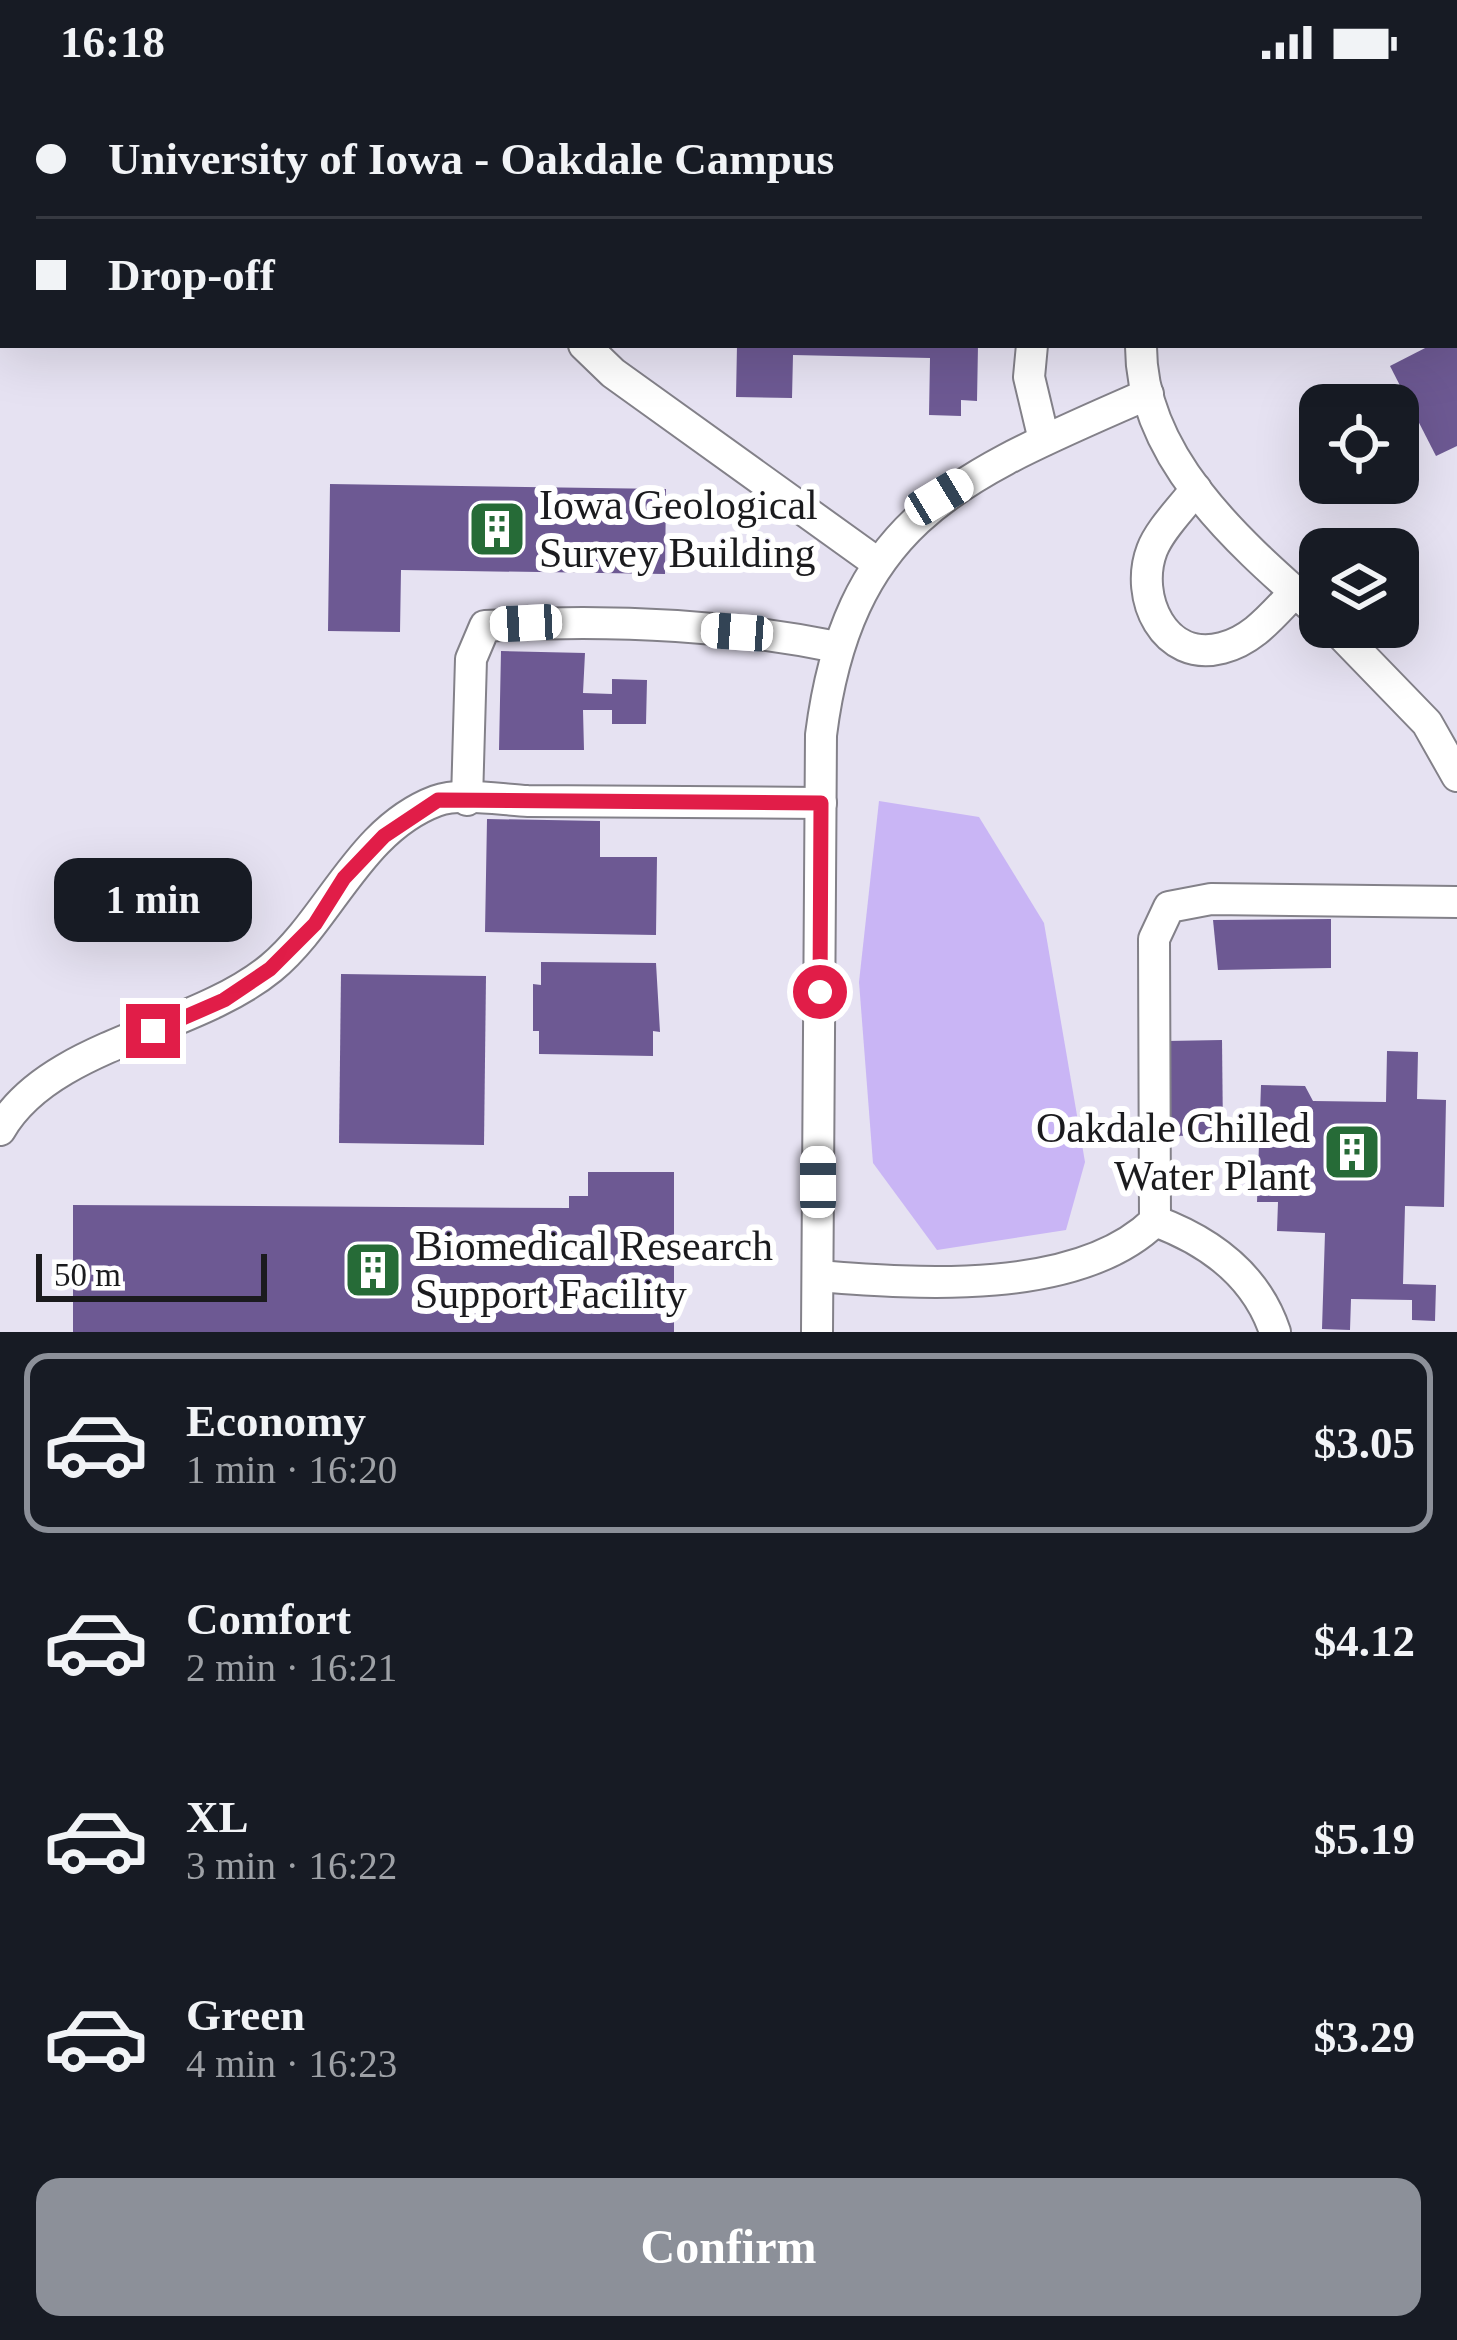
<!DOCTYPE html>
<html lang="en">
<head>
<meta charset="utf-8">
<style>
	:root { --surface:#171b24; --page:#20242c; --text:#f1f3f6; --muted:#9ea1a6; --line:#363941; --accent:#8c9099 }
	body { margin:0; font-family:Georgia,serif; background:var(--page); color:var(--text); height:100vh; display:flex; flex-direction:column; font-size:45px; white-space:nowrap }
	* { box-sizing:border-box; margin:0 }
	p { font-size:39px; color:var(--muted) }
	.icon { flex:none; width:66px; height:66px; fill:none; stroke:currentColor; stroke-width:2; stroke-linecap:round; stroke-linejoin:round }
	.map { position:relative; height:1248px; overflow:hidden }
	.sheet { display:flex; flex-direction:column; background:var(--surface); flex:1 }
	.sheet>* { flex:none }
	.guide { position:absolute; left:0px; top:0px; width:1458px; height:264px; box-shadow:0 12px 48px #0002; display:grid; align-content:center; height:264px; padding:0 36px; background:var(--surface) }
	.buttons { position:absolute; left:1299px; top:300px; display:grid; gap:24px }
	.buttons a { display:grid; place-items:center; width:120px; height:120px; border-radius:24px; background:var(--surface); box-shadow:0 12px 48px #0002; font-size:60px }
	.scale { position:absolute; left:36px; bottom:30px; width:231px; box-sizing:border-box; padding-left:12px; border:6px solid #1b1b1e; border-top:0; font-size:33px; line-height:42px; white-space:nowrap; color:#1b1b1e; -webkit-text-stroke:9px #fff; paint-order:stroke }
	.end { position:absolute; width:54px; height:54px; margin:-27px; border:15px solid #e11d48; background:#fff; box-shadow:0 0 0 6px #fff }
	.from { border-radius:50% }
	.bubble { position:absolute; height:84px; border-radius:24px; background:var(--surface); box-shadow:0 12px 48px #0002; font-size:39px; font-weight:800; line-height:84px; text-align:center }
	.car { position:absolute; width:36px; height:72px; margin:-36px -18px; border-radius:15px; box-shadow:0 0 9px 3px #0007; background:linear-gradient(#fff 24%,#345 0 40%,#fff 0 76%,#345 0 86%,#fff 0) }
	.guide b { display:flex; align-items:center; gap:42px; height:114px; font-size:45px }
	.guide b+b { border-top:3px solid var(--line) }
	.guide i { width:30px; height:30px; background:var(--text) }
	ul { padding:21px 0 0; list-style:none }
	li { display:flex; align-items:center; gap:36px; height:180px; margin:0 24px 18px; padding:0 12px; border:6px solid transparent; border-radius:24px }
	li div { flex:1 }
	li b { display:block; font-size:45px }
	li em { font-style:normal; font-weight:800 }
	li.current { border-color:var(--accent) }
	li>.icon { width:108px; height:108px; stroke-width:1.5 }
	.action { display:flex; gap:24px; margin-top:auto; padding:24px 36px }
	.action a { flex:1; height:138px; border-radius:24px; background:var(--accent); color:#fff; font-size:48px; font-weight:800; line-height:138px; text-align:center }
	.status { display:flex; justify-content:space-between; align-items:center; height:84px; padding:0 60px; background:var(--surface); direction:ltr }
	.status svg { height:33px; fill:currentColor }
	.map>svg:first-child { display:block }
</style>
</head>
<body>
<div class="status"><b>16:18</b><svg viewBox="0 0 49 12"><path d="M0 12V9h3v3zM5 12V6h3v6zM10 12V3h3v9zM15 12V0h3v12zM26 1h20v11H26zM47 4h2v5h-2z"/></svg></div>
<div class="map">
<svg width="1457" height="1248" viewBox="0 0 1457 1248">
	<rect width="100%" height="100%" fill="#f1eef7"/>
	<path fill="#e6e2f2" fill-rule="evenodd" d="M0 0H1457V1248H0ZM3 3H1455V261H3ZM1320 321H1398V399H1320ZM1320 465H1398V543H1320Z"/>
	<polygon fill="#c9b5f5" points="879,717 979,733 1044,839 1085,1078 1066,1146 937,1166 873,1079 859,898"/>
	<g fill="#6d5993">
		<polygon points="737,261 978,261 977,317 961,316 961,332 929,331 930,274 793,271 792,314 736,313"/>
		<polygon points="1431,261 1457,261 1457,362 1436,372 1390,282"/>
		<polygon points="330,400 666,405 665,490 401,486 400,548 328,547"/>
		<polygon points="501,567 585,569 583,609 612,610 612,595 647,596 646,640 612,640 612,626 583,626 584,666 499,666"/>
		<polygon points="487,735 600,737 600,773 657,773 656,851 485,848"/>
		<polygon points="1331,835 1331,884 1218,886 1213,836"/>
		<polygon points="541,878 656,879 660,948 653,947 653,972 539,970 539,947 533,947 533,900 541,901"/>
		<polygon points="341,890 486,892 484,1061 339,1059"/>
		<polygon points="1222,956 1223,1051 1169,1052 1167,957"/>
		<polygon points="1387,967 1418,968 1417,1015 1446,1016 1444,1123 1405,1122 1403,1200 1436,1201 1435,1237 1412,1236 1412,1216 1351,1215 1350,1246 1322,1245 1325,1149 1277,1147 1278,1118 1257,1118 1261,1001 1305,1002 1313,1017 1386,1018"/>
		<polygon points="588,1088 674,1088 674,1248 73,1248 73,1121 569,1124 569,1112 588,1112"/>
	</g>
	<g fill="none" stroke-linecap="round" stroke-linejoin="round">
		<defs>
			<g id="minor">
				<polyline points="509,0 509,3"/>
				<polyline points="376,3 376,0"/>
				<polyline points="1068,3 1068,0"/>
				<polyline points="1145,3 1145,0"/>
				<polyline points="584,261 613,289 876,478"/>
				<polyline points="1032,261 1029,293 1044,356"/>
				<path d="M1141 261C1140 375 1243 462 1320 530"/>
				<path d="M1196 405C1182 424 1160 445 1152 466 1134 513 1164 579 1222 564 1254 556 1273 530 1295 508"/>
				<polyline points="1334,543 1427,639 1457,692"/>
				<path d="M467 716 471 575 485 542C601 535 723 540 837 563"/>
				<path d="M0 1046C50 959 193 948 271 884 330 835 359 746 436 717 460 708 502 716 528 717 625 718 723 718 821 719"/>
				<path d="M1155 1137C1209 1157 1256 1191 1275 1248"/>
				<path d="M818 1192C917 1200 1078 1212 1155 1137L1154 855 1169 823 1211 815 1457 818"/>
				<path d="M817 1248 821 651C849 430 965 391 1148 310"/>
			</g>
		</defs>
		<use href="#minor" stroke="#838189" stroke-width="34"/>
		<use href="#minor" stroke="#fff" stroke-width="30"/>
	</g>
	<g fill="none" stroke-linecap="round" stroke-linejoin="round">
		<polyline stroke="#e11d48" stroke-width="15" points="153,947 224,916 270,885 315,840 344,794 384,752 438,716 821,719 820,908"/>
	</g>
	<defs>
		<symbol id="building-square" viewBox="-11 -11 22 22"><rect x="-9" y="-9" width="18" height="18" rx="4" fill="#266b37" stroke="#fff"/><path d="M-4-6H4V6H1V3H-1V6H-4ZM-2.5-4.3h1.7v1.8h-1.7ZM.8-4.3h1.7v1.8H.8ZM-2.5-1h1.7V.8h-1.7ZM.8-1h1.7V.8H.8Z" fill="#fff"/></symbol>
	</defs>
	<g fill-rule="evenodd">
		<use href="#building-square" x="464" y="412" width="66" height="66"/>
		<use href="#building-square" x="1319" y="1035" width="66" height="66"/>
		<use href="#building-square" x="340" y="1153" width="66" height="66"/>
	</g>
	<g text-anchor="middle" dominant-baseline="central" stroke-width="12" stroke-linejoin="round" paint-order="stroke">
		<g font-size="42" fill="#1b1b1e" stroke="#fff" text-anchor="start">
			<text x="539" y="421">Iowa Geological<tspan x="539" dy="48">Survey Building</tspan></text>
			<text x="1310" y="1044" text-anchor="end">Oakdale Chilled<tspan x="1310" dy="48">Water Plant</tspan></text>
			<text x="415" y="1162">Biomedical Research<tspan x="415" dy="48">Support Facility</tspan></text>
		</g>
	</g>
</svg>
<div class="buttons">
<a><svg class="icon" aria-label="locate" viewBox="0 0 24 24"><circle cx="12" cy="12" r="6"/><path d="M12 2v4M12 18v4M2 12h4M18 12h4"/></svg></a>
<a><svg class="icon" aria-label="layers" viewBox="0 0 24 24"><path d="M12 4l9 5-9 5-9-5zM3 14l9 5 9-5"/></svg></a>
</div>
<div class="scale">50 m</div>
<i class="end from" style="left:820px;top:908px"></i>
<i class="end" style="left:153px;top:947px"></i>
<div class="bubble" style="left:54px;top:774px;width:198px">1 min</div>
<i class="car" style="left:939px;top:413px;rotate:59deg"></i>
<i class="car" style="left:526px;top:539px;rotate:267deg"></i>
<i class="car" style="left:737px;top:548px;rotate:274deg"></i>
<i class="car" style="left:818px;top:1098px;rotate:0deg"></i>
<div class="guide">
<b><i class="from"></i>University of Iowa - Oakdale Campus</b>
<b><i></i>Drop-off</b>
</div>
</div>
<section class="sheet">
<ul>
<li class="current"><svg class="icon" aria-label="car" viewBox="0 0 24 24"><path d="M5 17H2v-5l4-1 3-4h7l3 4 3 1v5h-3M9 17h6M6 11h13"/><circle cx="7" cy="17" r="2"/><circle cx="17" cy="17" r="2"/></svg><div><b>Economy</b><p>1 min · 16:20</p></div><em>$3.05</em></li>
<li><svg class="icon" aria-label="car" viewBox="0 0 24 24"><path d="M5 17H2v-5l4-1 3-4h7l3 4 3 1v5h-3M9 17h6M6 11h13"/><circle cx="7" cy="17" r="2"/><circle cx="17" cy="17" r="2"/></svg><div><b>Comfort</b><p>2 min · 16:21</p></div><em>$4.12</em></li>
<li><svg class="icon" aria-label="car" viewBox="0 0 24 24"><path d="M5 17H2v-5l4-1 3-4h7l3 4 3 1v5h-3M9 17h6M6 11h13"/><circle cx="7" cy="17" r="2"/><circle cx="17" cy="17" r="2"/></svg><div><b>XL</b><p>3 min · 16:22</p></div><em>$5.19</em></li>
<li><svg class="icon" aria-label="car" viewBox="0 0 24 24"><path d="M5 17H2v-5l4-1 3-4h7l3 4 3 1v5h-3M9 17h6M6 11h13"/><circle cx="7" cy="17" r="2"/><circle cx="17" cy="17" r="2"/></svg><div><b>Green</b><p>4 min · 16:23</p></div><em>$3.29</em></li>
</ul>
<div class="action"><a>Confirm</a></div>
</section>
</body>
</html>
